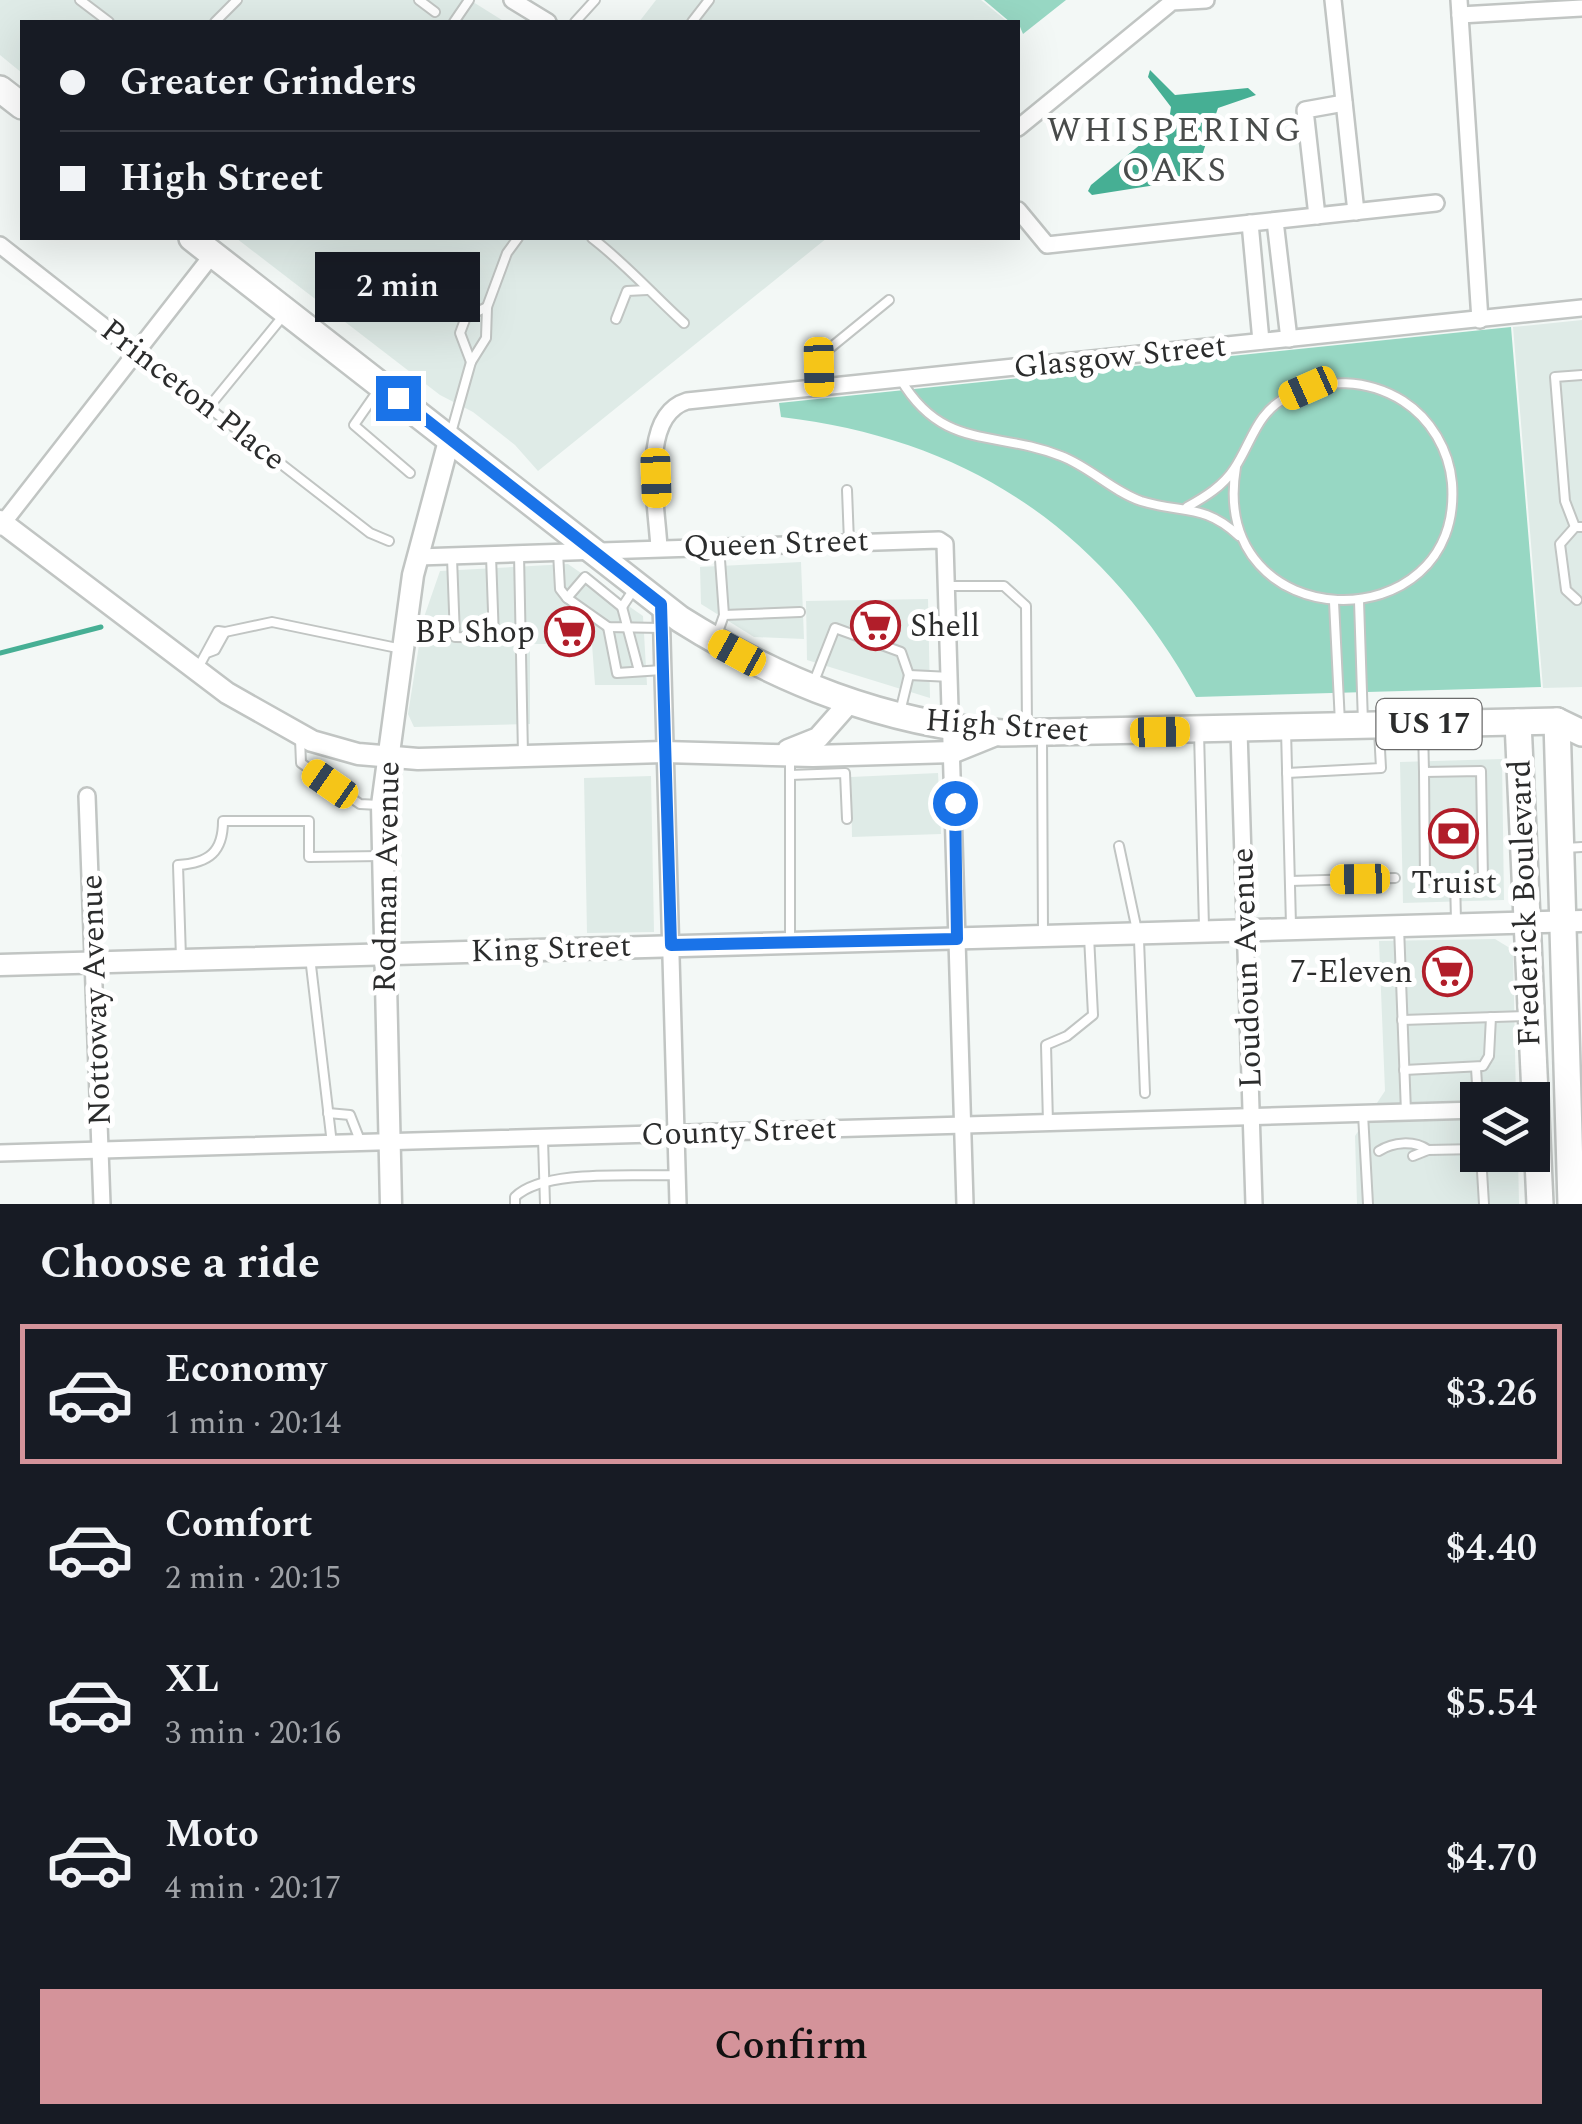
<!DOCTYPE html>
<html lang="en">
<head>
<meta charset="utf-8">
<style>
	:root { --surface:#171b24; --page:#242831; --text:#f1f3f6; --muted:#9ea1a6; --line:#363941; --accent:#d4939a }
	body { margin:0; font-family:Spectral,serif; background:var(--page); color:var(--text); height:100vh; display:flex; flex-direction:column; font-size:38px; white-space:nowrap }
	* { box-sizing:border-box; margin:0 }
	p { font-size:32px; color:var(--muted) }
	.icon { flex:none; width:55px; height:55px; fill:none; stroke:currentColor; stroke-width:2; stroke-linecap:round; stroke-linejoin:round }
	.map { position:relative; height:1204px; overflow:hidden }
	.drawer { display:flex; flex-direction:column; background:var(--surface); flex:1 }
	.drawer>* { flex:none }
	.banner { position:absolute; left:20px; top:20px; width:1000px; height:220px; border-radius:0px; box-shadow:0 10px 40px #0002; display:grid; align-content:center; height:220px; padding:0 40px; background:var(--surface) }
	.controls { position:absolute; left:1460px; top:1082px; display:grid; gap:20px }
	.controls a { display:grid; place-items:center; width:90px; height:90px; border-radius:0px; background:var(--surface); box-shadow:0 10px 40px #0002; font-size:50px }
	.end { position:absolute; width:45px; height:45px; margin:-22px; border:12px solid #1a73e8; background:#fff; box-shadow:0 0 0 5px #fff }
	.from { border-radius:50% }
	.bubble { position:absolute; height:70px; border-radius:0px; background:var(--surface); box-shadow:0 10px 40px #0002; font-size:32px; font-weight:600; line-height:70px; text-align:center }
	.car { position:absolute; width:30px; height:60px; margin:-30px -15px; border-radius:12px; box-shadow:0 0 8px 2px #0007; background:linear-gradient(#f5c518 24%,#345 0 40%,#f5c518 0 76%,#345 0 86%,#f5c518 0) }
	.banner b { display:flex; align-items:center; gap:35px; height:95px; font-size:38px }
	.banner b+b { border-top:2px solid var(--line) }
	.banner i { width:25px; height:25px; background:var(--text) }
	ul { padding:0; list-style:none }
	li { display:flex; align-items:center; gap:30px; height:140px; margin:0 20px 15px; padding:0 20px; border:5px solid transparent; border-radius:0px }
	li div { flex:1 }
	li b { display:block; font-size:38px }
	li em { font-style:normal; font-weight:600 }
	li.current { border-color:var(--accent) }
	li>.icon { width:90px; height:90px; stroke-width:1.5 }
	h2 { padding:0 40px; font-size:45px; line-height:120px }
	.action { display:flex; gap:20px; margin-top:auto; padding:20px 40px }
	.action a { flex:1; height:115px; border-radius:0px; background:var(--accent); color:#111; font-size:40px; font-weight:600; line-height:115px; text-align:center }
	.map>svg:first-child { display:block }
</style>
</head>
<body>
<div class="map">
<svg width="1582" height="1204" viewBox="0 0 1582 1204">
	<rect width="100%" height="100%" fill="#f3f8f6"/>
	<g fill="#dfebe7">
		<polygon points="0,0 470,0 505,22 22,22 22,73 0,55"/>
		<polygon points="656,0 981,0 1008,22 639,22"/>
		<polygon points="236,238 827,238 538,471 515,445 473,412 440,395"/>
		<polygon points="1582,320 1582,687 1543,688 1513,327"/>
		<polygon points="801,562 804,639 754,637 701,604 700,567"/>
		<polygon points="568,564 643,616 647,685 595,685 592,644 530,644 530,724 414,727 408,714 423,620 440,571"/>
		<polygon points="928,599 930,698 807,660 806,601"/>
		<polygon points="1502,759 1504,900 1403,903 1400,762"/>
		<polygon points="938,773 941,834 852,837 851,777"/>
		<polygon points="651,776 654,932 587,933 584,778"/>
		<polygon points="1495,939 1513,950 1516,1100 1478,1100 1478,1155 1518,1155 1519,1204 1357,1204 1355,1136 1385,1091 1379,941"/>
	</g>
	<g fill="#97d7c3">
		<polygon points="984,0 1066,0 1023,34 1018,22 1010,22"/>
		<path d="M1511 327 1541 687 1196 697C1104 531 970 439 781 417L779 403Z"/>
	</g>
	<polygon fill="#46af94" points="1150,70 1175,95 1248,88 1256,95 1218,108 1194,179 1092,195 1088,191 1091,185 1169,121 1171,107 1148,77"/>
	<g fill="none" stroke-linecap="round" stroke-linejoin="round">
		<polyline stroke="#46af94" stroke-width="5" points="0,653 101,627"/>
		<defs>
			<g id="service">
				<polyline points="80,0 109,22"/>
				<polyline points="419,0 435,12"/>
				<polyline points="215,22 237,0"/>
				<polyline points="454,22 469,0"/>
				<polyline points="575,22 595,0"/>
				<polyline points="692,22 709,0"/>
				<path d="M592 238C626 264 652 294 684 323"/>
				<polyline points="616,319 627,291 647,290"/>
				<polyline points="137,352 370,533 389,541"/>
				<polyline points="471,362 460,333 466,317 487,307"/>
				<path d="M901 380C943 451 996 430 1061 456 1090 467 1112 491 1141 501 1182 514 1204 503 1239 536"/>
				<polyline points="819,388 824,353 889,300"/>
				<polyline points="379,389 354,425 410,473"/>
				<polyline points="208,408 284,315"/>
				<polyline points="451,433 471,362 486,338 487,307 507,253 518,238"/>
				<polyline points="847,490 849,542"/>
				<path d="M1187 507C1205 497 1223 486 1234 469 1252 442 1256 413 1287 397 1324 377 1368 379 1403 401 1431 419 1449 450 1452 483 1464 644 1207 639 1236 467"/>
				<polyline points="1575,527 1565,501 1555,377 1582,375"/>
				<polyline points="558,552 560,589 567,598 585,577 622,607 634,589"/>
				<polyline points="519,554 523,755"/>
				<polyline points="491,556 494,639"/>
				<polyline points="452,558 455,637 521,638"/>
				<polyline points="948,586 1004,586 1026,606 1027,727"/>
				<polyline points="567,598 608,627 661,628"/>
				<polyline points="1577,600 1566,590 1560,544 1575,527 1582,527"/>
				<polyline points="1359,601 1363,723"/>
				<polyline points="1334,602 1340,723"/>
				<polyline points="622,607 639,671"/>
				<polyline points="724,615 800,612"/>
				<polyline points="608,627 617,673 662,670"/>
				<polyline points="225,632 272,622 402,649"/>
				<polyline points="717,635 724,615 719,546"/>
				<polyline points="198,668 218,631 225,632 215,650 207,653"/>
				<polyline points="813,684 835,628 901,652 909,675"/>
				<polyline points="900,712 909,675 951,677"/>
				<polyline points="1423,727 1424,772 1481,771 1483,879 1455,879 1456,921"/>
				<polyline points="1286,730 1291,925"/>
				<polyline points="1199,732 1204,927"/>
				<polyline points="1042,738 1043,934"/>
				<polyline points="300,739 301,763 360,804 379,805"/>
				<polyline points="790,758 790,939"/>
				<polyline points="1424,772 1425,880 1455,879"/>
				<polyline points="1287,773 1381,768 1379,731"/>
				<polyline points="790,775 845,773 847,819"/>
				<polyline points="1119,846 1139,940 1145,1093"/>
				<polyline points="1565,848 1582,847"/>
				<polyline points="1290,881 1395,878"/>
				<polyline points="1399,927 1406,1112"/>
				<polyline points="310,957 332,1144"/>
				<path d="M181 958 178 865C209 863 223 852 223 821H309V857L381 856"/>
				<polyline points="1402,1020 1526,1016"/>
				<polyline points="1476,1068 1478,1100"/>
				<polyline points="1404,1070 1483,1066 1489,1056 1491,1017"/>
				<polyline points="328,1113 350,1115 361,1143"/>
				<polyline points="1363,1114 1368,1204"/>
				<polyline points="1048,1123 1046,1045 1067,1036 1093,1015 1089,936"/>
				<polyline points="543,1139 545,1204"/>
				<path d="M1379 1151C1393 1142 1414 1140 1428 1150"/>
				<polyline points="1481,1155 1484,1204"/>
				<polyline points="1413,1156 1428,1150 1478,1149"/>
				<path d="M515 1204V1197C544 1168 637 1177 678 1175"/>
			</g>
			<g id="minor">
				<polyline points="512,0 548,22"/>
				<polyline points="1333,0 1356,212"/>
				<polyline points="1459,0 1480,320"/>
				<polyline points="1460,15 1582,8"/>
				<polyline points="1018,128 1172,2 1206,0"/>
				<polyline points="1018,210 1047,245 1436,203"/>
				<polyline points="1317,216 1305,110 1344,103"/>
				<polyline points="1275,221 1289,339"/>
				<polyline points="1250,223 1261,341"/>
				<polyline points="0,245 135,351"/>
				<polyline points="0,527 213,254"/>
				<path d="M659 548C657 506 638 416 687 401L1582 308"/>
				<polyline points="418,557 939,540 945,544 965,1204"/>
				<polyline points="661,604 678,1204"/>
				<polyline points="1239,731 1254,1204"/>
				<polyline points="87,796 102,1204"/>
				<polyline points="0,1153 1478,1110"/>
			</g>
			<g id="tertiary">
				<polyline points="0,521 227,693 312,741 358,754 418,759 664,752 813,756 954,752 1001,733"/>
				<polyline points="788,750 818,738 848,704"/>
				<polyline points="0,965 1582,921"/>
				<polyline points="391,1204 382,805 413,575 450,437"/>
			</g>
			<g id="primary">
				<polyline points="0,89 22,106"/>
				<path d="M192 238 680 619C780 682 884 723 1002 733L1557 721 1582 733"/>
				<polyline points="1557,721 1571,1204"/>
				<polyline points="1518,722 1540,1204"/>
			</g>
		</defs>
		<use href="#service" stroke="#c1c5c3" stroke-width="12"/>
		<use href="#minor" stroke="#c1c5c3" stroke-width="20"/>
		<use href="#tertiary" stroke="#c1c5c3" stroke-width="25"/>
		<use href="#primary" stroke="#c1c5c3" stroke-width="30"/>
		<use href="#service" stroke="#fff" stroke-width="8"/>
		<use href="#minor" stroke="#fff" stroke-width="15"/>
		<use href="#tertiary" stroke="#fff" stroke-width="20"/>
		<use href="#primary" stroke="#fff" stroke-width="25"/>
	</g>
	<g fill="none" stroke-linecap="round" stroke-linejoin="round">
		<polyline stroke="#1a73e8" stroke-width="12" points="398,398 661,604 671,945 957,939 955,803"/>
	</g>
	<defs>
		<symbol id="supermarket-ring" viewBox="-11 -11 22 22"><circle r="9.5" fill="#fff" stroke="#b11e2a" stroke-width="1.5"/><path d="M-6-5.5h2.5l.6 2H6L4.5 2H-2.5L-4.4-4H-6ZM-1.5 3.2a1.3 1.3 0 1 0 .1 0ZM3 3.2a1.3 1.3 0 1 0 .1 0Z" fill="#b11e2a"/></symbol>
		<symbol id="bank-ring" viewBox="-11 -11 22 22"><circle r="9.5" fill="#fff" stroke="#b11e2a" stroke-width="1.5"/><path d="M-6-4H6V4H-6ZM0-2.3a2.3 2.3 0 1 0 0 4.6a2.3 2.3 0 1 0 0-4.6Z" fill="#b11e2a"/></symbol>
	</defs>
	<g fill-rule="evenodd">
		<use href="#supermarket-ring" x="848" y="598" width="55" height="55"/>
		<use href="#supermarket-ring" x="542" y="604" width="55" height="55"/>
		<use href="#bank-ring" x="1426" y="806" width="55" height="55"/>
		<use href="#supermarket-ring" x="1420" y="944" width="55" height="55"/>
	</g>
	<g text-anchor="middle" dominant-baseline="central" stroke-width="10" stroke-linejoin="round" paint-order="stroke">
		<rect fill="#fff" stroke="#6b6b6b" stroke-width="2.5" x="1376.5" y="699" width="105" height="50" rx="8"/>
		<g font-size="30" font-weight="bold" fill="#2b2c2c">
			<text x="1429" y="724">US 17</text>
		</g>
		<g font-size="32" fill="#2b2c2c" stroke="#fff">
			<text transform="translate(1120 357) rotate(-6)">Glasgow Street</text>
			<text transform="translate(193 395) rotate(38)">Princeton Place</text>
			<text transform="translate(776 544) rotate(-2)">Queen Street</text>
			<text transform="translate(1007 726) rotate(4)">High Street</text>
			<text transform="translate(387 877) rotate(-89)">Rodman Avenue</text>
			<text transform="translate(1525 903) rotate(-92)">Frederick Boulevard</text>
			<text transform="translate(551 949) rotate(-2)">King Street</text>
			<text transform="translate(1247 968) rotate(-92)">Loudoun Avenue</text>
			<text transform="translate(96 1000) rotate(-92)">Nottoway Avenue</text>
			<text transform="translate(739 1132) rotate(-2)">County Street</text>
		</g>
		<g font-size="32" fill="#2b2c2c" stroke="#fff" text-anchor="end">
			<text x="910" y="626" text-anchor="start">Shell</text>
			<text x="535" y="632">BP Shop</text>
			<text x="1454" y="883" text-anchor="middle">Truist</text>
			<text x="1413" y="972">7-Eleven</text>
		</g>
		<g font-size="35" letter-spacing="2.5" fill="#494c4b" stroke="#fff">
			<text x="1175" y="130">WHISPERING<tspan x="1175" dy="40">OAKS</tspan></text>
		</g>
	</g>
</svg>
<div class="controls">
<a><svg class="icon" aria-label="layers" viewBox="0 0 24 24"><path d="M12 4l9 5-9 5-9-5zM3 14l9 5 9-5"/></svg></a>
</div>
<i class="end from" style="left:955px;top:803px"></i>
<i class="end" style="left:398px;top:398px"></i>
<div class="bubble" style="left:315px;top:252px;width:165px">2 min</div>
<i class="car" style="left:819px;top:367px;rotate:179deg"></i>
<i class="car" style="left:1308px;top:388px;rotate:246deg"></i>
<i class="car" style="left:656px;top:478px;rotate:178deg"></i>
<i class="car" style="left:737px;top:653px;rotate:299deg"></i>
<i class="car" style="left:1160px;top:732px;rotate:89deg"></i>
<i class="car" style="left:330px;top:784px;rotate:305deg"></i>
<i class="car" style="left:1360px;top:879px;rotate:269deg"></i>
<div class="banner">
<b><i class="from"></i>Greater Grinders</b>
<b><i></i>High Street</b>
</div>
</div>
<section class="drawer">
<h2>Choose a ride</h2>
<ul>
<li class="current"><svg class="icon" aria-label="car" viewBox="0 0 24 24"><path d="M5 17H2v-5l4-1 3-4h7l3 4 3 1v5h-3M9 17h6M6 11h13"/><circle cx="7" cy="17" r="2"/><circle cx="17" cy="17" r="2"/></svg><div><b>Economy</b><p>1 min · 20:14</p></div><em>$3.26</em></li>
<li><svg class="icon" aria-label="car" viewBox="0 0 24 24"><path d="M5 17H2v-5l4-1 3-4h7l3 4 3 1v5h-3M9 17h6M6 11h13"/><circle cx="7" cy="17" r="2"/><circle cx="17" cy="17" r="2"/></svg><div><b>Comfort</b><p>2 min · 20:15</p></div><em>$4.40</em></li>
<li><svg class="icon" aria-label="car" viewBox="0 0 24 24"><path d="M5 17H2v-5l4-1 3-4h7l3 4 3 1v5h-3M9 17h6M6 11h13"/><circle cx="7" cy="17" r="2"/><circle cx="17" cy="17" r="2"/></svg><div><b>XL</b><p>3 min · 20:16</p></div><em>$5.54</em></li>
<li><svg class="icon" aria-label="car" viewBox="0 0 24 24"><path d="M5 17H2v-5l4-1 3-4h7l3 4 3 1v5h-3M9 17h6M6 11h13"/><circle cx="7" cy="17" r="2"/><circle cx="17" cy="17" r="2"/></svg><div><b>Moto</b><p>4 min · 20:17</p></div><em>$4.70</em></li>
</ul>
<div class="action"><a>Confirm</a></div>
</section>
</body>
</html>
